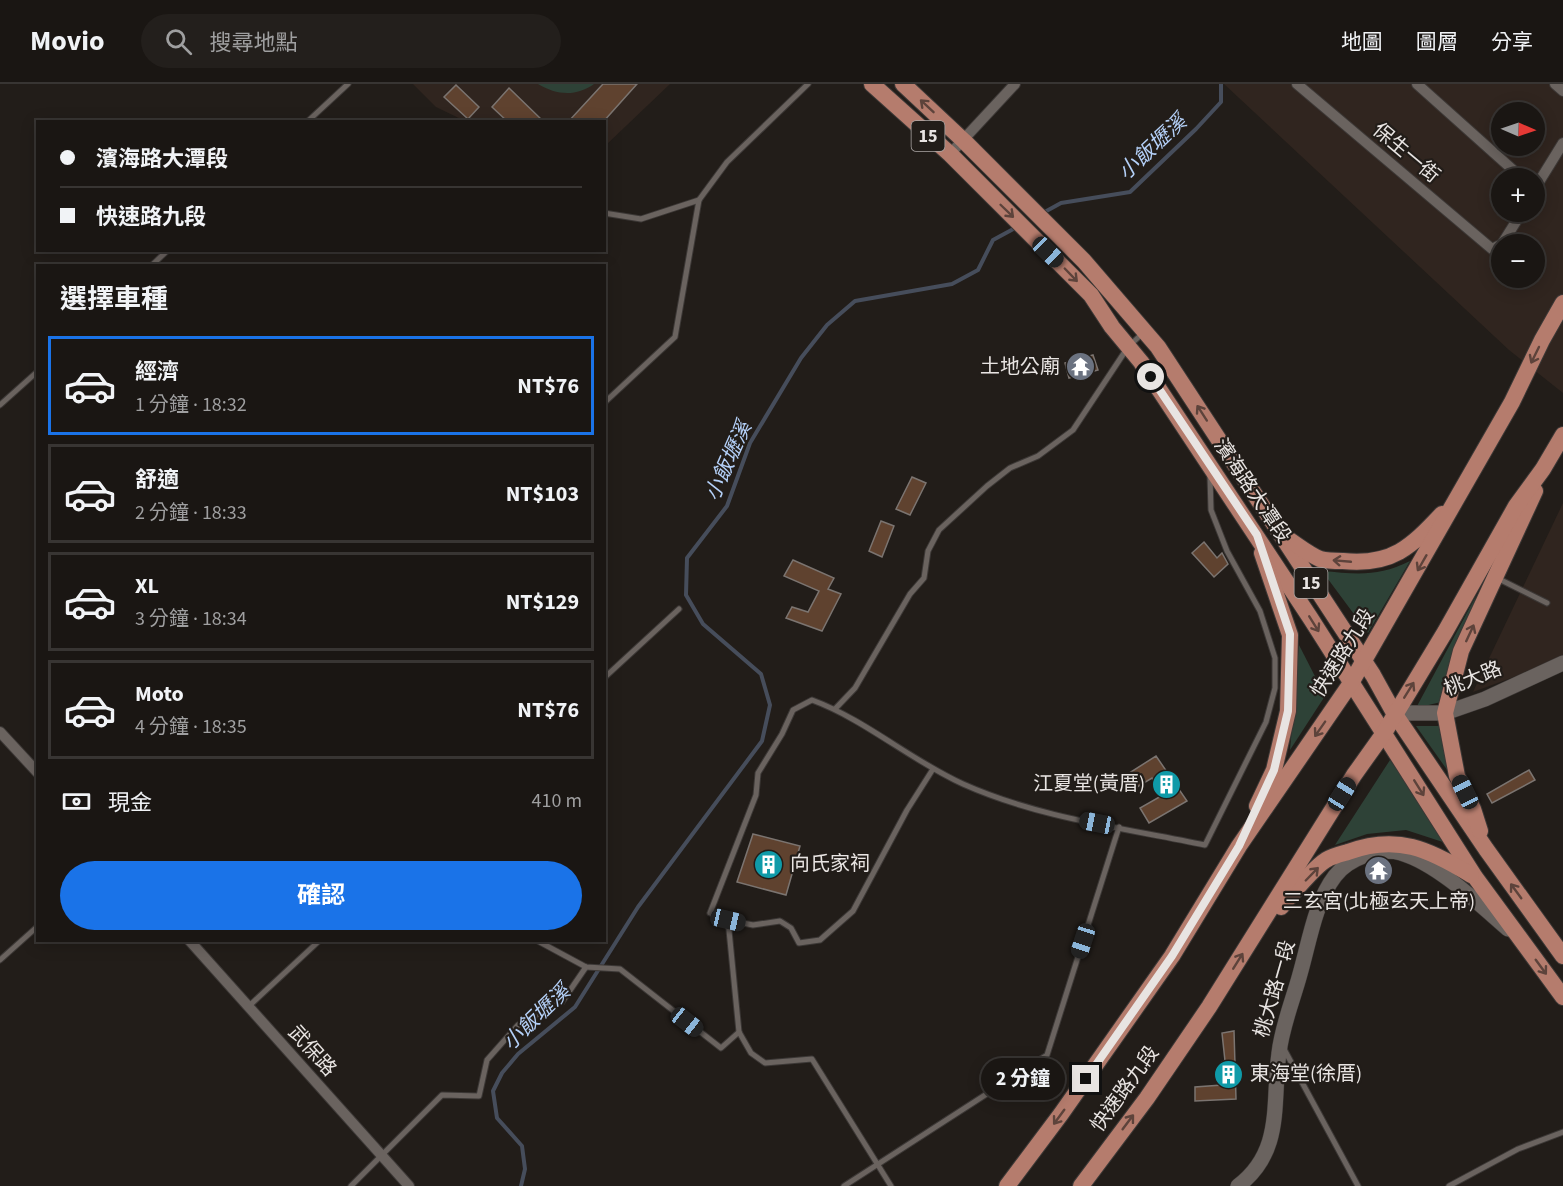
<!DOCTYPE html>
<html lang="zh-TW">
<head>
<meta charset="utf-8">
<style>
	:root { --surface:#1a1613; --page:#231f1c; --text:#f1f3f6; --muted:#9f9fa0; --line:#383533; --accent:#1a73e8 }
	body { margin:0; font-family:"Source Sans 3","Noto Sans TC",sans-serif; background:var(--page); color:var(--text); height:100vh; display:flex; flex-direction:column; font-size:22px; white-space:nowrap }
	* { box-sizing:border-box; margin:0 }
	p { font-size:20px; color:var(--muted) }
	.icon { flex:none; width:33px; height:33px; fill:none; stroke:currentColor; stroke-width:2; stroke-linecap:round; stroke-linejoin:round }
	.map { position:relative; flex:1; overflow:hidden }
	.sheet { position:absolute; left:36px; top:180px; width:570px; height:678px; display:flex; flex-direction:column; background:var(--surface); border-radius:0px; box-shadow:0 3px 15px #0003,0 0 0 2px var(--line) }
	.sheet>* { flex:none }
	.top-card { position:absolute; left:36px; top:36px; width:570px; height:132px; border-radius:0px; box-shadow:0 3px 15px #0003,0 0 0 2px var(--line); display:grid; align-content:center; height:132px; padding:0 24px; background:var(--surface) }
	.needle { width:39px; rotate:92deg }
	.tools { position:absolute; left:1491px; top:18px; display:grid; gap:12px }
	.tools a { display:grid; place-items:center; width:54px; height:54px; border-radius:50%; background:var(--surface); box-shadow:0 3px 15px #0003,0 0 0 2px var(--line); font-size:30px }
	.end { position:absolute; width:27px; height:27px; margin:-14px; border:8px solid #e8e4e2; background:#111; box-shadow:0 0 0 3px #111 }
	.from { border-radius:50% }
	.bubble { position:absolute; height:42px; border-radius:21px; background:var(--surface); box-shadow:0 3px 15px #0003,0 0 0 2px var(--line); font-size:20px; font-weight:700; line-height:42px; text-align:center }
	.car { position:absolute; width:18px; height:36px; margin:-18px -9px; border-radius:8px; box-shadow:0 0 4px 2px #0007; background:linear-gradient(#222 24%,#8ab4d8 0 40%,#222 0 76%,#8ab4d8 0 86%,#222 0) }
	.top-card b { display:flex; align-items:center; gap:21px; height:57px; font-size:22px }
	.top-card b+b { border-top:2px solid var(--line) }
	.top-card i { width:15px; height:15px; background:var(--text) }
	ul { padding:0; list-style:none }
	li { display:flex; align-items:center; gap:18px; height:99px; margin:0 12px 9px; padding:0 12px; border:3px solid var(--line); border-radius:0px }
	li div { flex:1 }
	li b { display:block; font-size:22px }
	li em { font-style:normal; font-weight:700 }
	li.selected { border-color:var(--accent) }
	li>.icon { width:54px; height:54px; stroke-width:1.5 }
	h2 { padding:0 24px; font-size:27px; line-height:72px }
	.pay { display:flex; align-items:center; gap:15px; height:66px; padding:0 24px; font-size:22px }
	.pay p { margin-inline-start:auto }
	.cta { display:flex; gap:12px; margin-top:auto; padding:12px 24px }
	.cta a { flex:1; height:69px; border-radius:36px; background:var(--accent); color:#fff; font-size:24px; font-weight:700; line-height:69px; text-align:center }
	header { display:flex; align-items:center; gap:36px; box-sizing:border-box; height:84px; padding:0 30px; background:var(--surface); border-bottom:2px solid var(--line) }
	header strong { font-size:28px }
	nav { display:flex; gap:33px; margin-inline-start:auto; font-size:21px }
	.search { width:420px; height:54px; background:var(--page); display:flex; align-items:center; gap:15px; box-sizing:border-box; padding:0 21px; border-radius:33px; color:var(--muted); font-size:22px }
	.map>svg:first-child { display:block }
</style>
</head>
<body>
<header>
<strong>Movio</strong>
<div class="search"><svg class="icon" aria-label="search" viewBox="0 0 24 24"><circle cx="10" cy="10" r="6"/><path d="M15 15l6 6"/></svg>搜尋地點</div>
<nav><a>地圖</a><a>圖層</a><a>分享</a></nav>
</header>
<div class="map">
<svg width="1563" height="1102" viewBox="0 0 1563 1102">
	<rect width="100%" height="100%" fill="#221d19"/>
	<g fill="#30251f" fill-rule="evenodd">
		<polygon points="413,0 670,0 605,62 604,38 465,37 436,23"/>
		<path d="M1224 0H1563V309L1509 266ZM1502 28H1534V62H1502ZM1502 94H1534V128H1502ZM1502 160H1534V194H1502Z"/>
		<polygon points="1563,419 1563,575 1473,608"/>
	</g>
	<g fill="#2e4237">
		<path d="M538 0H594C576 13 556 11 538 0Z"/>
		<path d="M1410 477 1368 549 1322 487C1357 490 1378 493 1410 477Z"/>
		<polygon points="1477,510 1452,576 1441,618 1416,624"/>
		<polygon points="1299,561 1325,612 1290,666"/>
		<polygon points="1416,642 1439,642 1450,690"/>
		<polygon points="1390,676 1452,761 1406,746 1367,750 1335,761"/>
	</g>
	<g fill="none" stroke-linecap="round" stroke-linejoin="round">
		<g stroke="#464d5b" stroke-width="4">
			<polyline points="1041,130 1061,119 1130,108 1196,45 1221,18 1221,0"/>
			<polyline points="521,1102 525,1085 522,1062 497,1034 493,1007 502,989 518,970 575,923 638,823 762,657 770,621 761,590 703,540 686,511 687,474 727,422 750,359 801,274 827,241 855,217 952,200 978,186 993,156 1017,143"/>
		</g>
	</g>
	<g fill="#5f422f" stroke="#7b7470" stroke-width="1.5">
		<polygon points="603,0 637,0 603,38 568,38"/>
		<polygon points="456,1 479,23 468,35 444,13"/>
		<polygon points="509,4 544,38 508,38 492,23"/>
		<polygon points="1093,271 1098,286 1069,294 1065,279"/>
		<polygon points="912,393 926,399 910,431 896,425"/>
		<polygon points="881,437 894,442 882,473 869,467"/>
		<polygon points="1204,458 1217,474 1222,469 1228,480 1214,493 1192,469"/>
		<polygon points="793,476 834,494 828,505 841,510 822,547 786,534 792,523 808,528 819,507 784,492"/>
		<polygon points="1156,672 1187,717 1149,739 1140,724 1163,711 1152,694 1132,706 1123,693"/>
		<polygon points="1529,686 1535,696 1492,719 1487,710"/>
		<polygon points="753,750 800,762 786,811 737,798"/>
		<polygon points="1381,778 1389,789 1378,798 1368,784"/>
		<polygon points="1234,947 1236,1015 1195,1017 1195,1003 1222,1001 1222,978 1225,977 1222,949"/>
	</g>
	<g fill="none" stroke-linecap="round" stroke-linejoin="round">
		<defs>
			<g id="lane">
				<polyline points="307,38 348,0"/>
				<polyline points="604,129 641,135 699,116"/>
				<polyline points="151,182 168,166"/>
				<polyline points="604,319 675,253 699,116 727,78 808,0"/>
				<polyline points="0,321 38,287"/>
				<polyline points="1497,494 1547,519"/>
				<polyline points="604,594 679,525"/>
				<polyline points="835,625 855,604 910,510 924,494 928,467 939,446 987,402 1010,384 1038,372 1073,346 1128,263 1144,248"/>
				<polyline points="728,836 753,841 780,837 791,844 799,859 820,856 853,827 907,726 933,685"/>
				<polyline points="536,856 586,883 620,885 721,964 739,948"/>
				<polyline points="0,876 38,842"/>
				<polyline points="249,922 320,856"/>
				<polyline points="1284,965 1358,1102"/>
				<polyline points="351,1102 442,1011 479,1012 487,976 518,941 562,918 586,883"/>
				<polyline points="844,1102 1047,971 1119,743"/>
				<path d="M891 1102 812 975 765 979 751 969 739 948 728 836 710 829 756 711 758 689 782 650 793 626 812 616C866 636 910 676 963 700 1039 734 1124 744 1205 761L1266 638 1275 604V574L1260 527 1227 467 1211 426 1210 392"/>
				<polyline points="1449,1102 1518,1065 1563,1048"/>
			</g>
			<g id="street">
				<polyline points="1297,0 1492,165 1502,160 1522,128"/>
				<polyline points="1417,0 1522,94"/>
				<polyline points="1555,0 1563,7"/>
				<polyline points="950,70 1015,0"/>
				<polyline points="1534,106 1563,59"/>
				<polyline points="0,648 38,689"/>
				<polyline points="189,856 409,1102"/>
			</g>
			<g id="secondary">
				<polyline points="1394,629 1445,629 1485,615 1563,579"/>
				<path d="M1238 1102C1284 1067 1272 1019 1279 969 1282 942 1293 916 1300 890 1309 859 1315 818 1335 792 1349 774 1379 763 1401 769 1438 780 1479 820 1508 845"/>
			</g>
			<g id="primary">
				<polyline points="872,0 950,70 1091,211 1112,243 1141,278 1311,535 1475,793 1563,913"/>
				<polyline points="903,0 964,57 1084,177 1158,263 1373,591 1394,629 1486,765 1563,872"/>
				<path d="M1285 453C1296 460 1308 470 1320 475 1327 477 1336 477 1343 477 1392 482 1411 463 1442 430"/>
				<polyline points="1257,722 1274,686 1288,627 1290,551 1262,469"/>
				<polyline points="1480,747 1473,725 1457,692 1445,629 1461,567 1535,407"/>
				<path d="M1281 823C1292 810 1313 784 1326 776 1332 772 1341 770 1348 768 1397 750 1429 765 1471 791"/>
				<polyline points="1007,1102 1061,1030 1172,872 1239,762 1351,599 1512,318 1542,256 1563,219"/>
				<polyline points="1081,1102 1147,1014 1209,923 1354,691 1384,649 1445,548 1516,422 1543,385 1563,351"/>
			</g>
		</defs>
		<use href="#lane" stroke="#3c3836" stroke-width="7"/>
		<use href="#street" stroke="#3c3836" stroke-width="12"/>
		<use href="#secondary" stroke="#3c3836" stroke-width="16"/>
		<use href="#primary" stroke="#3c3836" stroke-width="18"/>
		<use href="#lane" stroke="#6a635f" stroke-width="5"/>
		<use href="#street" stroke="#6a635f" stroke-width="10"/>
		<use href="#secondary" stroke="#6a635f" stroke-width="15"/>
		<use href="#primary" stroke="#b57c6d" stroke-width="16"/>
	</g>
	<defs><path id="oneway-shaft" d="M-6 0H5M1.5-3L5.5 0L1.5 3" fill="none" stroke-width="1.6" stroke-linecap="round" stroke-linejoin="round" transform="scale(1.5)"/></defs>
	<g stroke="#5d433b">
		<use href="#oneway-shaft" transform="translate(927 22) rotate(-137)"/>
		<use href="#oneway-shaft" transform="translate(1007 127) rotate(44)"/>
		<use href="#oneway-shaft" transform="translate(1071 191) rotate(46)"/>
		<use href="#oneway-shaft" transform="translate(1535 271) rotate(116)"/>
		<use href="#oneway-shaft" transform="translate(1202 329) rotate(-123)"/>
		<use href="#oneway-shaft" transform="translate(1342 477) rotate(-175)"/>
		<use href="#oneway-shaft" transform="translate(1422 479) rotate(120)"/>
		<use href="#oneway-shaft" transform="translate(1314 540) rotate(58)"/>
		<use href="#oneway-shaft" transform="translate(1470 549) rotate(-65)"/>
		<use href="#oneway-shaft" transform="translate(1409 606) rotate(-58)"/>
		<use href="#oneway-shaft" transform="translate(1320 645) rotate(125)"/>
		<use href="#oneway-shaft" transform="translate(1419 704) rotate(58)"/>
		<use href="#oneway-shaft" transform="translate(1312 790) rotate(-46)"/>
		<use href="#oneway-shaft" transform="translate(1516 807) rotate(-126)"/>
		<use href="#oneway-shaft" transform="translate(1238 877) rotate(-58)"/>
		<use href="#oneway-shaft" transform="translate(1541 883) rotate(54)"/>
		<use href="#oneway-shaft" transform="translate(1059 1033) rotate(126)"/>
		<use href="#oneway-shaft" transform="translate(1128 1038) rotate(-53)"/>
	</g>
	<g fill="none" stroke-linecap="round" stroke-linejoin="round">
		<polyline stroke="#e8e4e2" stroke-width="8" points="1086,995 1172,872 1239,762 1274,686 1288,627 1290,550 1257,451 1151,293"/>
	</g>
	<defs>
		<symbol id="temple-disc" viewBox="-11 -11 22 22"><circle r="9.5" fill="#6b7280" stroke="#221d19"/><path d="M0-6L5-2H3V0L6.5 2.5H4V6H1.5V3h-3V6H-4V2.5H-6.5L-3 0V-2H-5Z" fill="#fff"/></symbol>
		<symbol id="building-disc" viewBox="-11 -11 22 22"><circle r="9.5" fill="#0f9aa8" stroke="#221d19"/><path d="M-4-6H4V6H1V3H-1V6H-4ZM-2.5-4.3h1.7v1.8h-1.7ZM.8-4.3h1.7v1.8H.8ZM-2.5-1h1.7V.8h-1.7ZM.8-1h1.7V.8H.8Z" fill="#fff"/></symbol>
	</defs>
	<g fill-rule="evenodd">
		<use href="#temple-disc" x="1064" y="266" width="33" height="33"/>
		<use href="#building-disc" x="1150" y="684" width="33" height="33"/>
		<use href="#building-disc" x="752" y="764" width="33" height="33"/>
		<use href="#temple-disc" x="1362" y="770" width="33" height="33"/>
		<use href="#building-disc" x="1212" y="974" width="33" height="33"/>
	</g>
	<g text-anchor="middle" dominant-baseline="central" stroke-width="4.5" stroke-linejoin="round" paint-order="stroke">
		<g fill="#221d19" stroke="#ada8a6" stroke-width="1.5">
			<rect x="911.5" y="37" width="33" height="30" rx="4.5"/>
			<rect x="1294.5" y="484" width="33" height="30" rx="4.5"/>
		</g>
		<g font-size="18" font-weight="bold" fill="#e8e4e2">
			<text x="928" y="52">15</text>
			<text x="1311" y="499">15</text>
		</g>
		<g font-size="20" fill="#e8e4e2" stroke="#221d19">
			<text transform="translate(1406 69) rotate(40)">保生一街</text>
			<text transform="translate(1252 407) rotate(56)">濱海路大潭段</text>
			<text transform="translate(1343 569) rotate(-58)">快速路九段</text>
			<text transform="translate(1473 595) rotate(-22)">桃大路</text>
			<text transform="translate(1275 905) rotate(-74)">桃大路一段</text>
			<text transform="translate(312 967) rotate(48)">武保路</text>
			<text transform="translate(1125 1005) rotate(-54)">快速路九段</text>
		</g>
		<g font-size="20" fill="#e8e4e2" stroke="#221d19" text-anchor="end">
			<text x="1060" y="283">土地公廟</text>
			<text x="1145" y="700">江夏堂(黃厝)</text>
			<text x="790" y="780" text-anchor="start">向氏家祠</text>
			<text x="1379" y="818" text-anchor="middle">三玄宮(北極玄天上帝)</text>
			<text x="1250" y="990" text-anchor="start">東海堂(徐厝)</text>
		</g>
		<g font-size="21" font-style="italic" fill="#b4d0f8" stroke="#221d19">
			<text transform="translate(1152 63) rotate(-43)">小飯壢溪</text>
			<text transform="translate(728 377) rotate(-66)">小飯壢溪</text>
			<text transform="translate(536 933) rotate(-44)">小飯壢溪</text>
		</g>
	</g>
</svg>
<div class="tools">
<a><svg class="needle" viewBox="-14 -14 28 28"><path d="M0-13l5 13h-10z" fill="#e53935"/><path d="M0 13l5-13h-10z" fill="#9f9fa0"/></svg></a>
<a>+</a>
<a>−</a>
</div>
<i class="end from" style="left:1151px;top:293px"></i>
<i class="end" style="left:1086px;top:995px"></i>
<div class="bubble" style="left:981px;top:974px;width:84px">2 分鐘</div>
<i class="car" style="left:1048px;top:168px;rotate:134deg"></i>
<i class="car" style="left:1465px;top:708px;rotate:334deg"></i>
<i class="car" style="left:1342px;top:710px;rotate:32deg"></i>
<i class="car" style="left:1097px;top:739px;rotate:281deg"></i>
<i class="car" style="left:728px;top:836px;rotate:103deg"></i>
<i class="car" style="left:1083px;top:857px;rotate:198deg"></i>
<i class="car" style="left:687px;top:938px;rotate:128deg"></i>
<div class="top-card">
<b><i class="from"></i>濱海路大潭段</b>
<b><i></i>快速路九段</b>
</div>
<section class="sheet">
<h2>選擇車種</h2>
<ul>
<li class="selected"><svg class="icon" aria-label="car" viewBox="0 0 24 24"><path d="M5 17H2v-5l4-1 3-4h7l3 4 3 1v5h-3M9 17h6M6 11h13"/><circle cx="7" cy="17" r="2"/><circle cx="17" cy="17" r="2"/></svg><div><b>經濟</b><p>1 分鐘 · 18:32</p></div><em>NT$76</em></li>
<li><svg class="icon" aria-label="car" viewBox="0 0 24 24"><path d="M5 17H2v-5l4-1 3-4h7l3 4 3 1v5h-3M9 17h6M6 11h13"/><circle cx="7" cy="17" r="2"/><circle cx="17" cy="17" r="2"/></svg><div><b>舒適</b><p>2 分鐘 · 18:33</p></div><em>NT$103</em></li>
<li><svg class="icon" aria-label="car" viewBox="0 0 24 24"><path d="M5 17H2v-5l4-1 3-4h7l3 4 3 1v5h-3M9 17h6M6 11h13"/><circle cx="7" cy="17" r="2"/><circle cx="17" cy="17" r="2"/></svg><div><b>XL</b><p>3 分鐘 · 18:34</p></div><em>NT$129</em></li>
<li><svg class="icon" aria-label="car" viewBox="0 0 24 24"><path d="M5 17H2v-5l4-1 3-4h7l3 4 3 1v5h-3M9 17h6M6 11h13"/><circle cx="7" cy="17" r="2"/><circle cx="17" cy="17" r="2"/></svg><div><b>Moto</b><p>4 分鐘 · 18:35</p></div><em>NT$76</em></li>
</ul>
<div class="pay"><svg class="icon" aria-label="cash" viewBox="0 0 24 24"><path d="M3 7h18v10H3z"/><circle cx="12" cy="12" r="2"/></svg>現金<p>410 m</p></div>
<div class="cta"><a>確認</a></div>
</section>
</div>
</body>
</html>
